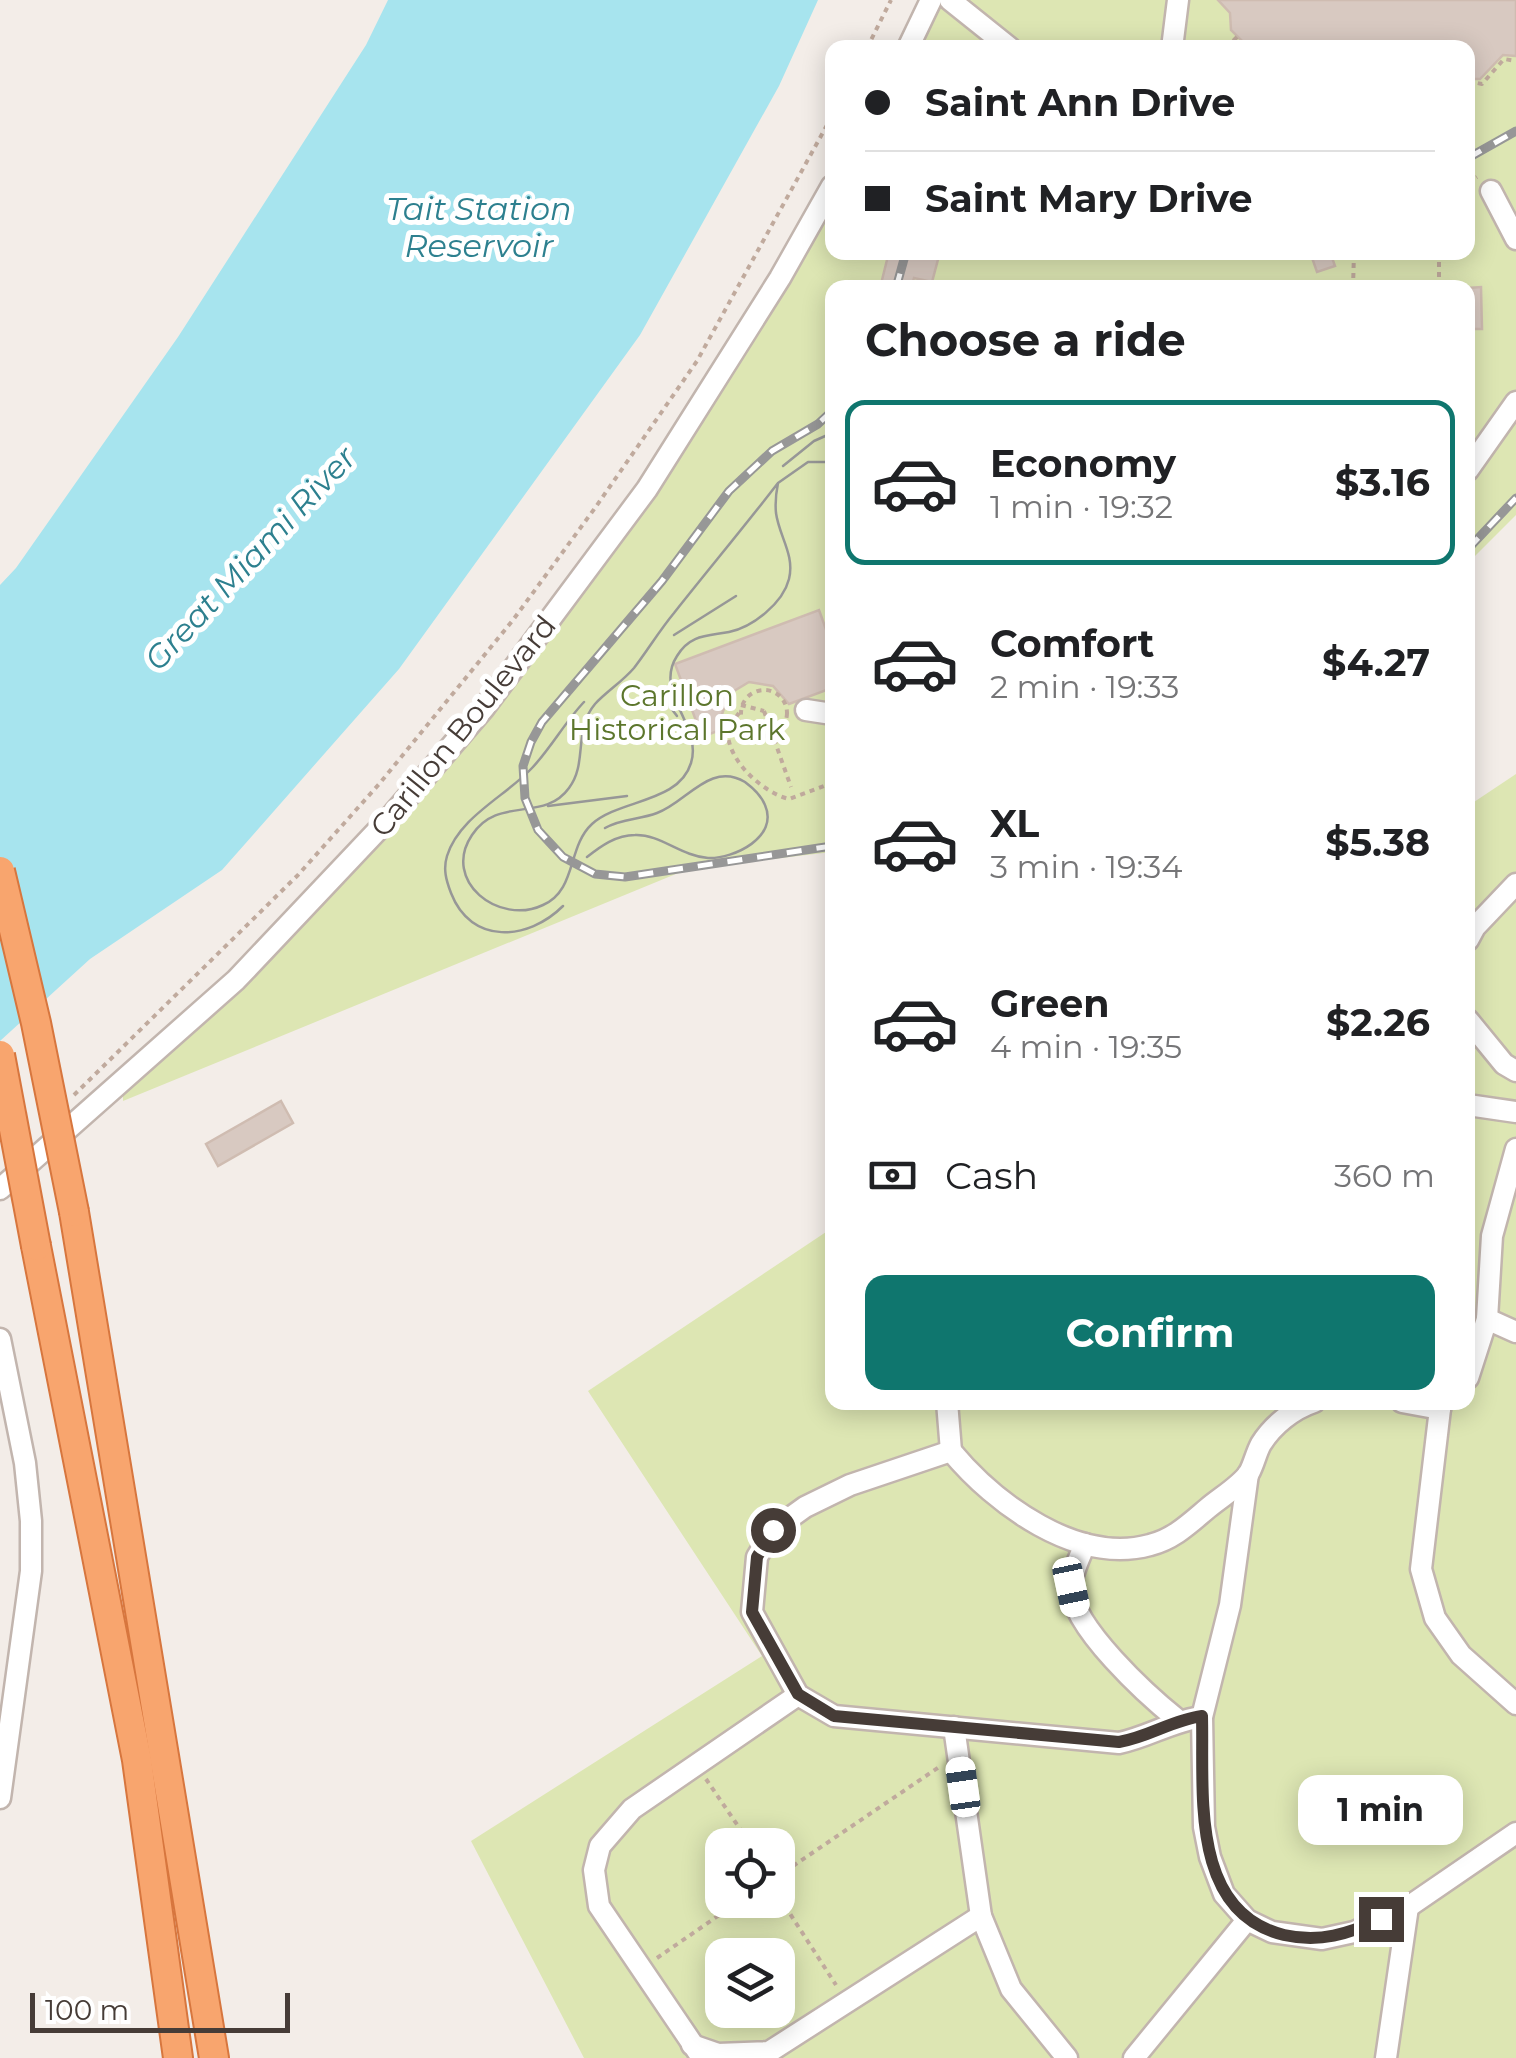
<!DOCTYPE html>
<html lang="en">
<head>
<meta charset="utf-8">
<style>
	:root { --surface:#fff; --page:#f6f6f6; --text:#202124; --muted:#757577; --line:#e0e0e0; --accent:#0f766e }
	body { margin:0; font-family:Montserrat,sans-serif; background:var(--page); color:var(--text); height:100vh; display:flex; flex-direction:column; font-size:38px; white-space:nowrap }
	* { box-sizing:border-box; margin:0 }
	p { font-size:32px; color:var(--muted) }
	.icon { flex:none; width:55px; height:55px; fill:none; stroke:currentColor; stroke-width:2; stroke-linecap:round; stroke-linejoin:round }
	.map { position:relative; flex:1; overflow:hidden }
	.sheet { position:absolute; left:825px; top:280px; width:650px; height:1130px; display:flex; flex-direction:column; background:var(--surface); border-radius:20px; box-shadow:0 5px 25px #0003 }
	.sheet>* { flex:none }
	.guide { position:absolute; left:825px; top:40px; width:650px; height:220px; border-radius:20px; box-shadow:0 5px 25px #0003; display:grid; align-content:center; height:220px; padding:0 40px; background:var(--surface) }
	.buttons { position:absolute; left:705px; top:1828px; display:grid; gap:20px }
	.buttons a { display:grid; place-items:center; width:90px; height:90px; border-radius:20px; background:var(--surface); box-shadow:0 5px 25px #0003; font-size:50px }
	.scale { position:absolute; left:30px; bottom:25px; width:260px; box-sizing:border-box; padding-left:10px; border:5px solid #463c37; border-top:0; font-size:28px; line-height:35px; white-space:nowrap; color:#463c37; -webkit-text-stroke:8px #fff; paint-order:stroke }
	.end { position:absolute; width:45px; height:45px; margin:-22px; border:12px solid #463c37; background:#fff; box-shadow:0 0 0 5px #fff }
	.from { border-radius:50% }
	.bubble { position:absolute; height:70px; border-radius:20px; background:var(--surface); box-shadow:0 5px 25px #0003; font-size:32px; font-weight:700; line-height:70px; text-align:center }
	.car { position:absolute; width:30px; height:60px; margin:-30px -15px; border-radius:12px; box-shadow:0 0 8px 2px #0007; background:linear-gradient(#fff 24%,#345 0 40%,#fff 0 76%,#345 0 86%,#fff 0) }
	.guide b { display:flex; align-items:center; gap:35px; height:95px; font-size:38px }
	.guide b+b { border-top:2px solid var(--line) }
	.guide i { width:25px; height:25px; background:var(--text) }
	ul { padding:0; list-style:none }
	li { display:flex; align-items:center; gap:30px; height:165px; margin:0 20px 15px; padding:0 20px; border:5px solid transparent; border-radius:20px }
	li div { flex:1 }
	li b { display:block; font-size:38px }
	li em { font-style:normal; font-weight:700 }
	li.current { border-color:var(--accent) }
	li>.icon { width:90px; height:90px; stroke-width:1.5 }
	h2 { padding:0 40px; font-size:45px; line-height:120px }
	.pay { display:flex; align-items:center; gap:25px; height:110px; padding:0 40px; font-size:38px }
	.pay p { margin-inline-start:auto }
	.cta { display:flex; gap:20px; margin-top:auto; padding:20px 40px }
	.cta a { flex:1; height:115px; border-radius:20px; background:var(--accent); color:#fff; font-size:40px; font-weight:700; line-height:115px; text-align:center }
	.map>svg:first-child { display:block }
</style>
</head>
<body>
<div class="map">
<svg width="1516" height="2058" viewBox="0 0 1516 2058">
	<rect width="100%" height="100%" fill="#f3ede8"/>
	<g fill="#dde6b3" fill-rule="evenodd">
		<polygon points="931,0 1516,0 1516,515 1468,563 1468,288 832,288 832,852 688,869 123,1101 123,1080 317,896 595,561 832,186 832,252 1468,252 1468,48 908,47"/>
		<path d="M1516 774V2058H584L471 1841 762 1656 588 1391 832 1228V1402H1468V806ZM722 1845H778V1900H722ZM722 1955H778V2010H722Z"/>
	</g>
	<polygon fill="#a7e4ee" points="388,0 818,0 779,86 640,335 399,669 222,870 90,959 0,1041 0,585 16,568 178,337 366,45"/>
	<g fill="#d8c9c1" stroke="#cfbcb1" stroke-width="2.5">
		<polygon points="1218,0 1516,0 1516,56 1503,55 1480,79 1468,79 1468,48 1248,47 1231,30 1230,13"/>
		<polygon points="889,252 940,252 932,282 914,278 911,288 880,288"/>
		<polygon points="1310,252 1330,252 1335,266 1317,272"/>
		<polygon points="1481,287 1482,329 1468,329 1468,288"/>
		<polygon points="819,610 832,646 832,688 789,704 773,686 749,682 729,694 721,717 723,729 702,737 675,664"/>
		<polygon points="281,1101 293,1123 218,1166 206,1144"/>
	</g>
	<g fill="none" stroke-linecap="round" stroke-linejoin="round">
		<defs>
			<g id="minor">
				<polyline points="950,0 1010,48"/>
				<polyline points="908,48 931,0"/>
				<polyline points="1172,48 1178,0"/>
				<polyline points="1491,191 1516,239"/>
				<polyline points="1468,470 1516,402"/>
				<polyline points="806,710 832,714"/>
				<polyline points="1468,940 1475,927 1516,884"/>
				<polyline points="1468,1020 1504,1064 1516,1071"/>
				<polyline points="1468,1105 1516,1112"/>
				<polyline points="0,1189 236,980 394,813 484,708 647,489 780,278 832,186"/>
				<polyline points="1487,1319 1516,1332"/>
				<polyline points="0,1339 25,1463 31,1521 31,1571 0,1798"/>
				<polyline points="1468,1378 1487,1319 1492,1236 1516,1149"/>
				<polyline points="947,1402 951,1451"/>
				<polyline points="1402,1402 1440,1409"/>
				<polyline points="1440,1409 1421,1569 1435,1618 1461,1655 1516,1704"/>
				<path d="M951 1451 850 1485 805 1507 773 1530 757 1557 752 1612 798 1695 834 1716 1119 1743C1148 1737 1172 1721 1202 1717"/>
				<path d="M951 1451C995 1504 1077 1565 1150 1545 1174 1539 1190 1523 1208 1508 1221 1497 1240 1486 1249 1473 1254 1464 1256 1453 1261 1444 1273 1425 1293 1409 1314 1402"/>
				<polyline points="1248,1474 1230,1605 1202,1717 1204,1827 1210,1857 1224,1894 1247,1920 1272,1932 1322,1939 1354,1932 1408,1907 1516,1833"/>
				<path d="M1085 1544C1080 1557 1071 1574 1071 1588 1072 1627 1148 1696 1178 1720"/>
				<polyline points="954,1727 981,1916 1011,1989 1067,2058"/>
				<polyline points="692,2045 718,2054 769,2052 981,1916"/>
				<polyline points="702,2058 599,1906 594,1870 600,1846 632,1809 798,1695"/>
				<polyline points="1134,2058 1247,1920"/>
				<polyline points="1386,2058 1408,1907"/>
			</g>
			<g id="highway">
				<polyline points="74,1212 214,2058"/>
				<polyline points="36,1246 137,1760 178,2058"/>
			</g>
		</defs>
		<use href="#minor" stroke="#c2b5ae" stroke-width="25"/>
		<use href="#highway" stroke="#d7763e" stroke-width="32"/>
		<g stroke="#c0aa9d" stroke-width="4" stroke-dasharray="5 5" stroke-linecap="butt">
			<polyline points="1237,37 1234,40 1242,48"/>
			<polyline points="867,48 891,0"/>
			<polyline points="1468,81 1482,84 1504,59 1516,61"/>
			<polyline points="1468,183 1477,177"/>
			<polyline points="1439,252 1439,288"/>
			<polyline points="1330,253 1333,252"/>
			<polyline points="1353,288 1354,252"/>
			<circle cx="764" cy="713" r="23"/>
			<polyline points="741,705 764,711"/>
			<path d="M739 713C734 720 728 726 728 735 730 763 764 793 789 799L832 783"/>
			<polyline points="74,1095 298,875 380,783 513,620 595,508 697,361 832,116"/>
			<polyline points="706,1779 751,1845"/>
			<polyline points="793,1866 942,1765"/>
			<polyline points="785,1906 836,1985"/>
			<polyline points="657,1958 741,1900"/>
		</g>
		<use href="#minor" stroke="#fff" stroke-width="20"/>
		<use href="#highway" stroke="#f8a56e" stroke-width="28"/>
		<g stroke="#979797" stroke-width="2.5">
			<polyline points="783,466 814,441 832,433"/>
			<path d="M778 483C776 493 775 503 776 513 779 536 795 555 789 579 783 603 753 627 729 632 708 636 690 634 677 656 653 693 703 725 691 763 679 803 620 799 592 824 567 847 577 890 543 905 499 926 441 881 472 835 498 795 544 823 569 788 588 763 573 730 595 704 607 691 622 682 634 668 648 650 659 631 674 613 708 570 744 527 778 483L808 462H832"/>
			<polyline points="674,635 736,596"/>
			<path d="M623 686C647 687 663 696 677 716"/>
			<polyline points="548,806 627,796"/>
			<path d="M587 857C601 846 616 835 635 835 660 834 681 856 708 858 734 859 779 837 765 805 761 795 753 788 745 782 710 761 686 803 657 813 639 820 622 818 605 828"/>
			<path d="M563 906C528 941 471 945 451 893 446 880 443 869 447 856 459 817 506 796 532 768 551 748 565 722 584 702"/>
		</g>
		<defs>
			<g id="rail">
				<polyline points="1468,158 1516,131"/>
				<polyline points="896,288 906,252"/>
				<polyline points="832,411 818,424 772,451 729,491 662,581 542,722 531,742 523,766 525,798 538,830 563,857 595,874 625,877 832,846"/>
				<polyline points="1468,549 1516,498"/>
			</g>
		</defs>
		<use href="#rail" stroke="#979797" stroke-width="9"/>
		<use href="#rail" stroke="#fff" stroke-width="5" stroke-dasharray="15" stroke-linecap="butt"/>
		<defs>
			<g id="highway-bridge">
				<polyline points="0,871 36,1023 74,1212"/>
				<polyline points="0,1055 36,1246"/>
			</g>
		</defs>
		<use href="#highway-bridge" stroke="#d7763e" stroke-width="32" stroke-linecap="butt"/>
		<polyline stroke="#c0aa9d" stroke-width="4" stroke-dasharray="5 5" stroke-linecap="butt" points="764,711 791,787"/>
		<use href="#highway-bridge" stroke="#f8a56e" stroke-width="28"/>
	</g>
	<g fill="none" stroke-linecap="round" stroke-linejoin="round">
		<path stroke="#463c37" stroke-width="12" d="M773 1530 757 1557 752 1612 798 1694 834 1716 1119 1742C1149 1737 1172 1720 1202 1716 1204 1792 1189 1912 1284 1935 1320 1943 1348 1934 1381 1919"/>
	</g>
	<g text-anchor="middle" dominant-baseline="central" stroke-width="10" stroke-linejoin="round" paint-order="stroke">
		<g font-size="30" fill="#5c762c" stroke="#fff">
			<text x="677" y="695">Carillon<tspan x="677" dy="34">Historical Park</tspan></text>
		</g>
		<g font-size="30" fill="#463c37" stroke="#fff">
			<text transform="translate(463 726) rotate(-51)">Carillon Boulevard</text>
		</g>
		<g font-size="32" font-style="italic" fill="#2d808f" stroke="#fff">
			<text x="479" y="208">Tait Station<tspan x="479" dy="37">Reservoir</tspan></text>
			<text transform="translate(250 558) rotate(-47)">Great Miami River</text>
		</g>
	</g>
</svg>
<div class="buttons">
<a><svg class="icon" aria-label="locate" viewBox="0 0 24 24"><circle cx="12" cy="12" r="6"/><path d="M12 2v4M12 18v4M2 12h4M18 12h4"/></svg></a>
<a><svg class="icon" aria-label="layers" viewBox="0 0 24 24"><path d="M12 4l9 5-9 5-9-5zM3 14l9 5 9-5"/></svg></a>
</div>
<div class="scale">100 m</div>
<i class="end from" style="left:773px;top:1530px"></i>
<i class="end" style="left:1381px;top:1919px"></i>
<div class="bubble" style="left:1298px;top:1775px;width:165px">1 min</div>
<i class="car" style="left:1071px;top:1587px;rotate:168deg"></i>
<i class="car" style="left:963px;top:1787px;rotate:352deg"></i>
<div class="guide">
<b><i class="from"></i>Saint Ann Drive</b>
<b><i></i>Saint Mary Drive</b>
</div>
<section class="sheet">
<h2>Choose a ride</h2>
<ul>
<li class="current"><svg class="icon" aria-label="car" viewBox="0 0 24 24"><path d="M5 17H2v-5l4-1 3-4h7l3 4 3 1v5h-3M9 17h6M6 11h13"/><circle cx="7" cy="17" r="2"/><circle cx="17" cy="17" r="2"/></svg><div><b>Economy</b><p>1 min · 19:32</p></div><em>$3.16</em></li>
<li><svg class="icon" aria-label="car" viewBox="0 0 24 24"><path d="M5 17H2v-5l4-1 3-4h7l3 4 3 1v5h-3M9 17h6M6 11h13"/><circle cx="7" cy="17" r="2"/><circle cx="17" cy="17" r="2"/></svg><div><b>Comfort</b><p>2 min · 19:33</p></div><em>$4.27</em></li>
<li><svg class="icon" aria-label="car" viewBox="0 0 24 24"><path d="M5 17H2v-5l4-1 3-4h7l3 4 3 1v5h-3M9 17h6M6 11h13"/><circle cx="7" cy="17" r="2"/><circle cx="17" cy="17" r="2"/></svg><div><b>XL</b><p>3 min · 19:34</p></div><em>$5.38</em></li>
<li><svg class="icon" aria-label="car" viewBox="0 0 24 24"><path d="M5 17H2v-5l4-1 3-4h7l3 4 3 1v5h-3M9 17h6M6 11h13"/><circle cx="7" cy="17" r="2"/><circle cx="17" cy="17" r="2"/></svg><div><b>Green</b><p>4 min · 19:35</p></div><em>$2.26</em></li>
</ul>
<div class="pay"><svg class="icon" aria-label="cash" viewBox="0 0 24 24"><path d="M3 7h18v10H3z"/><circle cx="12" cy="12" r="2"/></svg>Cash<p>360 m</p></div>
<div class="cta"><a>Confirm</a></div>
</section>
</div>
</body>
</html>
